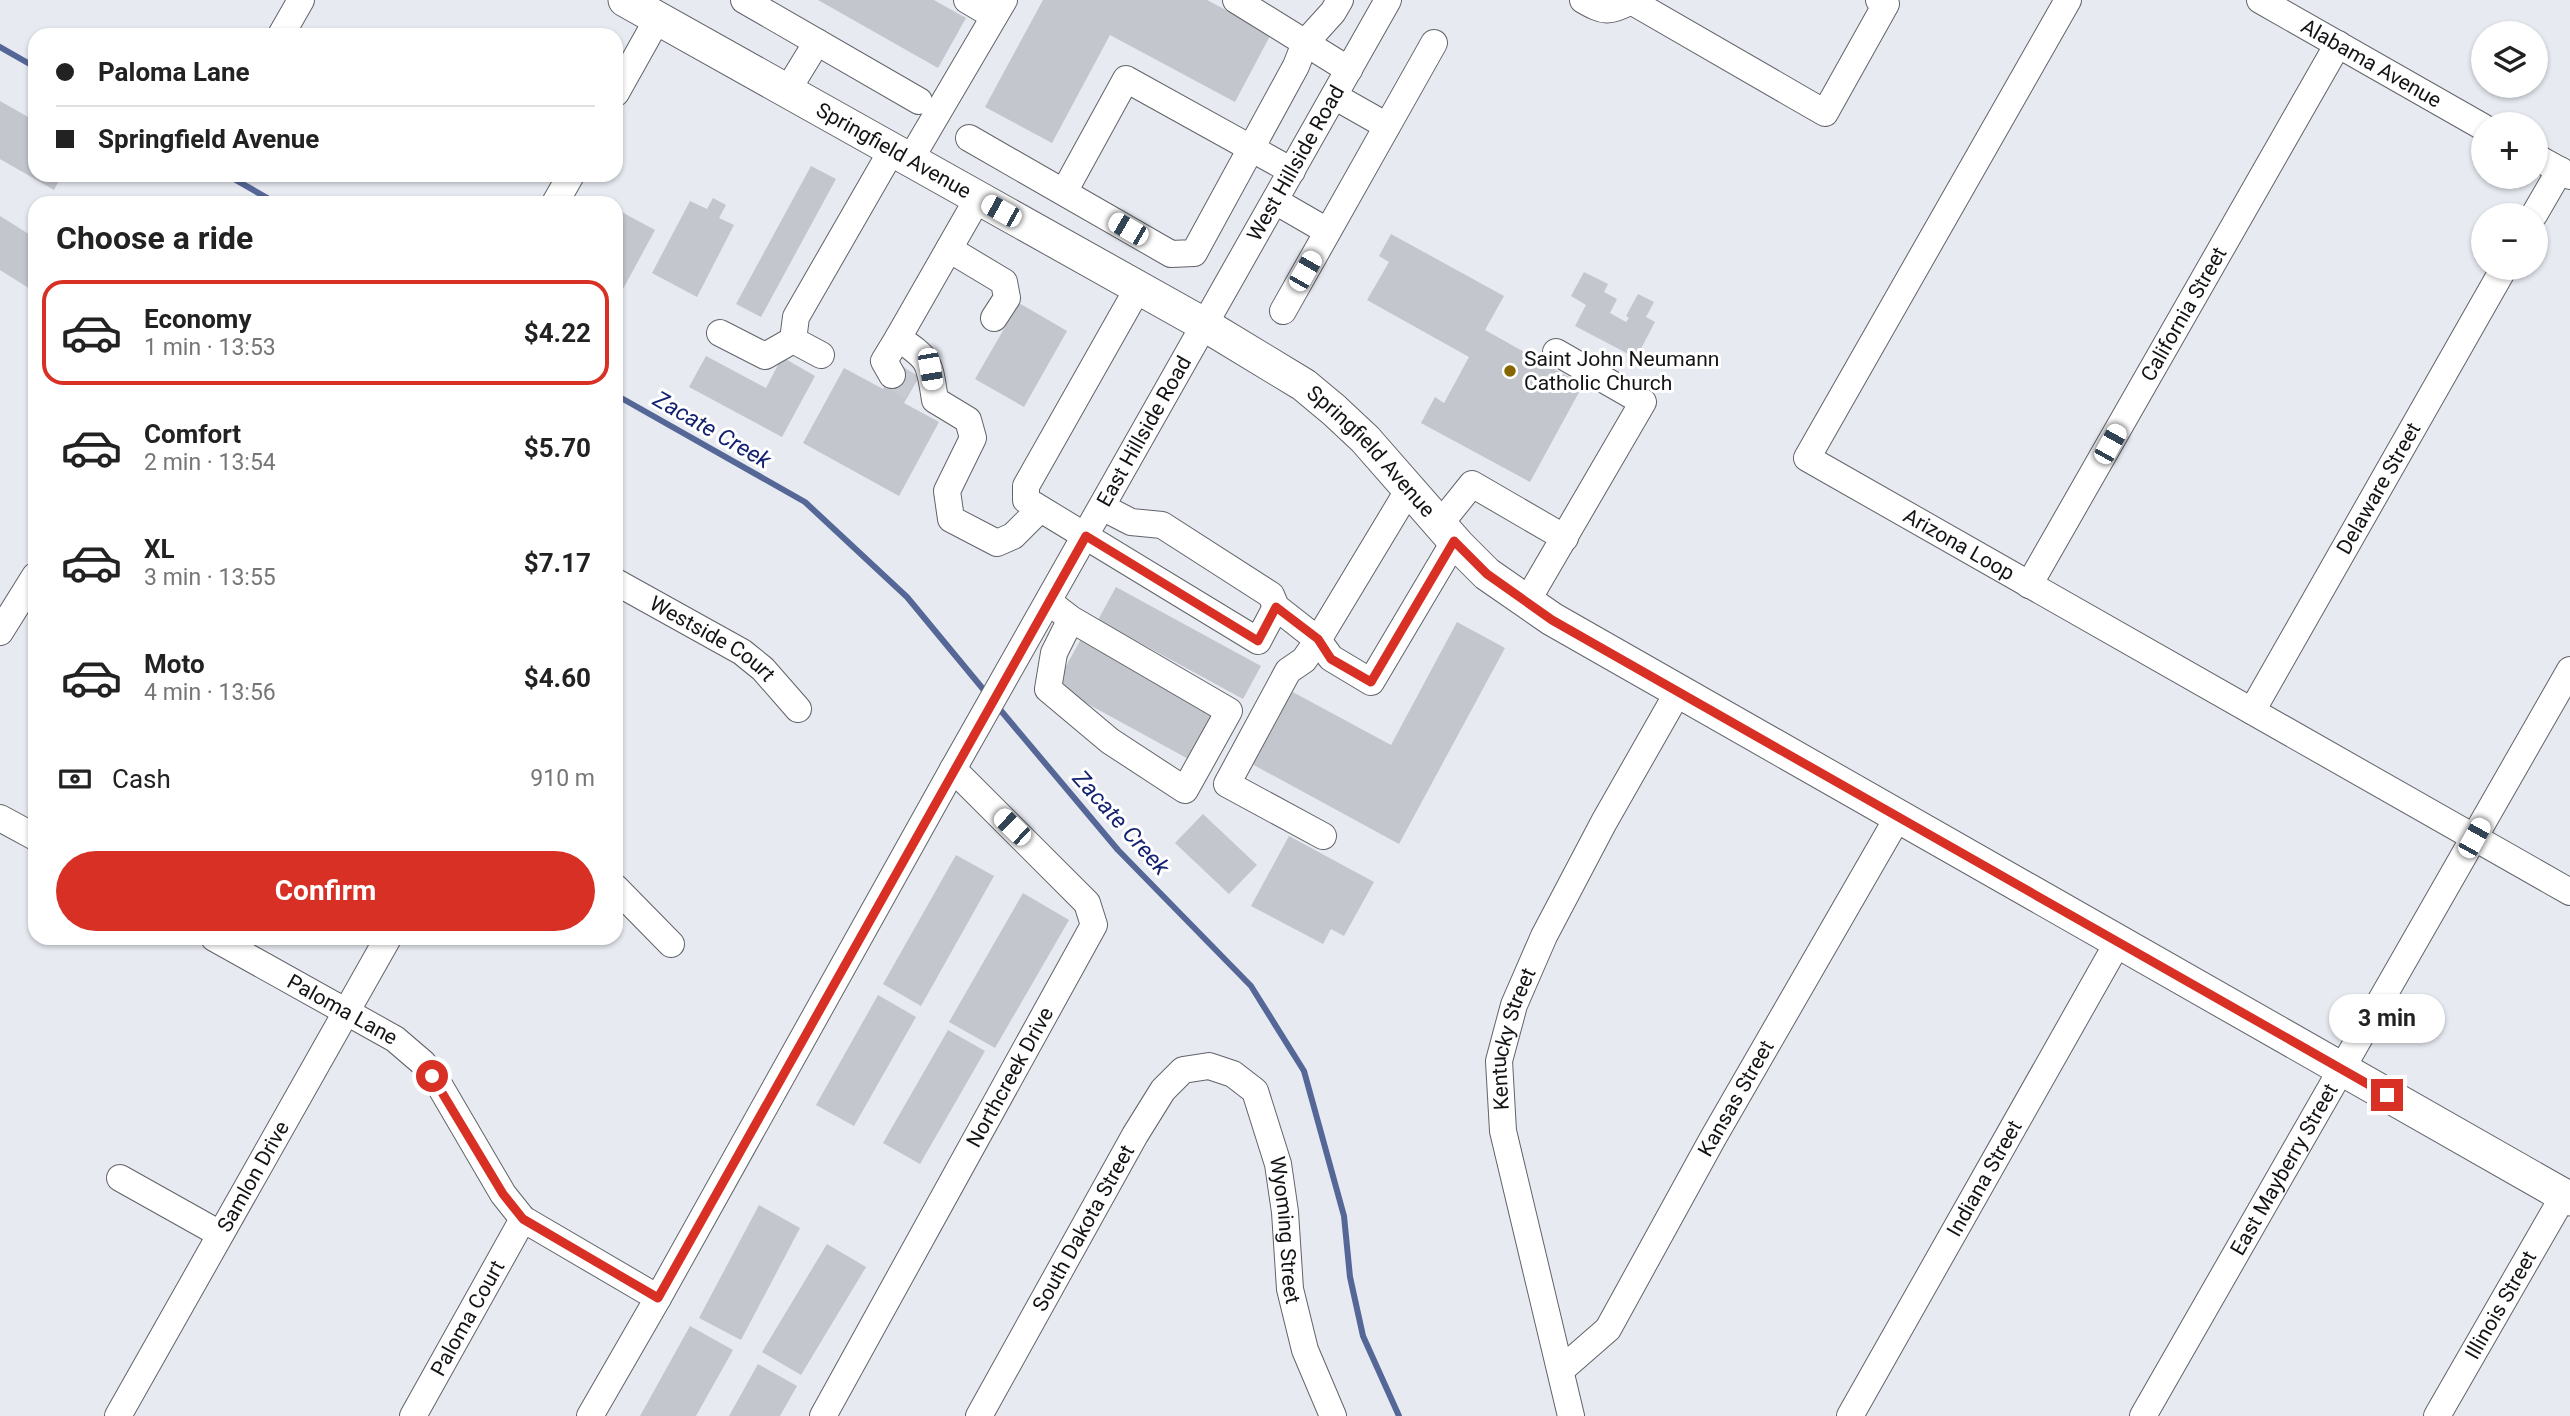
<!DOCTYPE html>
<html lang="en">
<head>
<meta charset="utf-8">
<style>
	:root { --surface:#fff; --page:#f2f2f2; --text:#222; --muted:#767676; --line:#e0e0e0; --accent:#d93025 }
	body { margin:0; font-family:Roboto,sans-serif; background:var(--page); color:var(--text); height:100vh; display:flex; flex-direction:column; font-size:26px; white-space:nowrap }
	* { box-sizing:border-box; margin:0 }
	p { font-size:23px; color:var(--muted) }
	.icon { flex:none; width:38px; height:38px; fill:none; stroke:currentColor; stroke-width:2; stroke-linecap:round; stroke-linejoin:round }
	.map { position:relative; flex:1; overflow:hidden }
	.details { position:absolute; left:28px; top:196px; width:595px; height:749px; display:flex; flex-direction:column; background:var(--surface); border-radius:21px; box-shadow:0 2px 5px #0004 }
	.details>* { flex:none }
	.top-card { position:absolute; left:28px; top:28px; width:595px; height:154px; border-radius:21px; box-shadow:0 2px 5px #0004; display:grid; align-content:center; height:154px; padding:0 28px; background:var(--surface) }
	.tools { position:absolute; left:2471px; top:21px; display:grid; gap:14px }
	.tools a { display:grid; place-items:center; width:77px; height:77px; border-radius:50%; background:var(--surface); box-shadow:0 2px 5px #0004; font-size:35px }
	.end { position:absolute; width:32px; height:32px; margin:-16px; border:9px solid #d93025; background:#fff; box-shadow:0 0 0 4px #fff }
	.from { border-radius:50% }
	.bubble { position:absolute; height:49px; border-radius:24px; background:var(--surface); box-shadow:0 2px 5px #0004; font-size:23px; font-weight:700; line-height:49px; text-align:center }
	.car { position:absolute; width:21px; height:42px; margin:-21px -10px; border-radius:9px; box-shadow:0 0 5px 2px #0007; background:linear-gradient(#fff 24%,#345 0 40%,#fff 0 76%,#345 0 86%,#fff 0) }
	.top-card b { display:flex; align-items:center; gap:24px; height:66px; font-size:26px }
	.top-card b+b { border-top:2px solid var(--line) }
	.top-card i { width:18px; height:18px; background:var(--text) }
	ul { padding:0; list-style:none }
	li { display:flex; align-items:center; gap:21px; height:105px; margin:0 14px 10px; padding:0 14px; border:4px solid transparent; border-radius:21px }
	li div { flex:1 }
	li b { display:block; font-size:26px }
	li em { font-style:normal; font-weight:700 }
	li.on { border-color:var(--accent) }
	li>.icon { width:63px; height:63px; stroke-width:1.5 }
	h2 { padding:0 28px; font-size:32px; line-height:84px }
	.pay { display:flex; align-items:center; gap:18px; height:77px; padding:0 28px; font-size:26px }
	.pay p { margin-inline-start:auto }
	.action { display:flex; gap:14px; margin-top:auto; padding:14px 28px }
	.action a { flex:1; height:80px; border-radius:42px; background:var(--accent); color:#fff; font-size:28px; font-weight:700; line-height:80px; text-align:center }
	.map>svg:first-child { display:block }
</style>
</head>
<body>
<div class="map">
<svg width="2570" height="1416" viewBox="0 0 2570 1416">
	<rect width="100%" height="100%" fill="#e7eaf1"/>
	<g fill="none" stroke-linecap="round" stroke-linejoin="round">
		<g stroke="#556797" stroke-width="6">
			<polyline points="0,47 35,67"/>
			<polyline points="227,175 276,203"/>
			<polyline points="616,395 805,502 907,597 988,695"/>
			<polyline points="997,706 1118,850 1251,986 1304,1071 1344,1216 1350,1277 1363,1336 1399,1416"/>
		</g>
	</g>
	<g fill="#c3c6cd">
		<polygon points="818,0 934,0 966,18 938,68"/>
		<polygon points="1043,0 1207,0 1271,34 1235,102 1110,35 1052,143 985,107"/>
		<polygon points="0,101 35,121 35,175 62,175 54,190 0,159"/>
		<polygon points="811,166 836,179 761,317 736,304"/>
		<polygon points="713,198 726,205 719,218 734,225 697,297 652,273 690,201 707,209"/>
		<polygon points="616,209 655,230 616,302"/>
		<polygon points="0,216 35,238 35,292 0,270"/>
		<polygon points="1391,234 1504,296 1485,330 1583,385 1530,482 1421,423 1435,397 1444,403 1469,357 1367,300 1389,262 1379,256"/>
		<polygon points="1584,272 1608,284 1604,292 1617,299 1610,313 1626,322 1629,318 1626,316 1638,294 1654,302 1646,317 1655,322 1636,358 1575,326 1586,305 1571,296"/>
		<polygon points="1019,303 1067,331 1024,407 975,379"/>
		<polygon points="706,356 766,388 782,357 815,376 782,437 689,387"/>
		<polygon points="897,364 919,377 904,403 939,422 899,496 803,443 844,368 883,389"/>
		<polygon points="1116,587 1261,666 1243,699 1098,620"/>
		<polygon points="1457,622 1505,648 1399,844 1250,763 1289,690 1391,745"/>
		<polygon points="1081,639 1218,715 1192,761 1055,686"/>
		<polygon points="1203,814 1257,865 1229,894 1175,843"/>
		<polygon points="1289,836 1374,882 1344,936 1331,929 1323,944 1251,906"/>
		<polygon points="956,855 994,876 921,1006 883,984"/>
		<polygon points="1023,893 1069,920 995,1048 949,1022"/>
		<polygon points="878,995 916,1017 854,1126 816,1105"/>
		<polygon points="948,1030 985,1051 920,1164 883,1143"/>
		<polygon points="759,1205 800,1228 741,1340 699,1318"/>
		<polygon points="827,1244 866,1267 801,1375 762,1352"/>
		<polygon points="690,1326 733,1350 696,1416 640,1416"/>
		<polygon points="758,1364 797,1386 780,1416 729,1416"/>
	</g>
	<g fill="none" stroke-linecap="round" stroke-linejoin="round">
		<polyline stroke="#c7cad0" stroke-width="26" stroke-dasharray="26 13" stroke-linecap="butt" points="892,375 912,388"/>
		<defs>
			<g id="minor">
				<polyline points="744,0 919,101"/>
				<polyline points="967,0 994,16"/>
				<polyline points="1236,0 1349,70"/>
				<path d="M1583 0C1604 12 1609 13 1631 1L1825 113 1886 4 1879 0"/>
				<path id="s1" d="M2068 0 1807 458 2570 892"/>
				<path id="s2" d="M2260 0 2483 127"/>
				<polyline points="281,35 301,0"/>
				<polyline points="787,91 817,42"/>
				<polyline points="616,93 658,18"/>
				<polyline points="1334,96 1387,126"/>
				<polyline points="969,138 1171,254 1194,253 1296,66 1305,43 1333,12 1340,0"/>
				<polyline points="2536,157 2570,176"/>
				<polyline points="910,160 1004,0"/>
				<polyline points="1064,192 1126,79 1292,171"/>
				<path d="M978 198 898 338C931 360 929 362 935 400L968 420 973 438 947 491 951 519 997 543 1013 536 1040 509"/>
				<polyline points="1275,201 1327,231"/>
				<polyline points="555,203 571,175"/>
				<polyline points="2534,215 2560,170"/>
				<polyline points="949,249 1004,282 1007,298 994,318"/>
				<polyline points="1138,288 1026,486 1026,500 1258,641 1276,607"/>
				<polyline points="1283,311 1434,43"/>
				<polyline points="720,333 765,356 793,340"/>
				<polyline points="821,355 793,340 796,317 892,150"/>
				<polyline points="892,375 884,361 898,338"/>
				<polyline points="1102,507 1131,522 1162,525 1271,595 1276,607 1318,640 1331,658 1371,682 1454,542"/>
				<polyline points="1440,524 1472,484 1565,538"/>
				<path id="s3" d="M616 582 742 652 763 669 798 709"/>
				<path id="s4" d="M2029 585 2338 44"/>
				<polyline points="1049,602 1071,619 1229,711 1185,790 1110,741 1048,689 1054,653 1071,619"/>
				<polyline points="1526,603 1643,402 1556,352"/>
				<polyline points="0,632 35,576"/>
				<path id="s5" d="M2252 711 2504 268"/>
				<polyline points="0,818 35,837"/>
				<polyline points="1323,836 1227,784 1288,671 1304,660 1318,640 1409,489"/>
				<polyline points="616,888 671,944"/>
				<path id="s6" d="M214 938 395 1039 423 1063 441 1088 503 1194 523 1219 658 1298"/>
				<polyline points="120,1178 220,1234"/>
				<path id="s7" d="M1561 1370 1608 1329 1713 1138 1898 817"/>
				<path id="s8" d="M118 1416 388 938"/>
				<path id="s9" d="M413 1416 523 1219"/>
				<path id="s10" d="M590 1416 658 1298 953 769 1388 0"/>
				<path id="s11" d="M823 1416 1094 925 1087 903 953 769"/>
				<path id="s12" d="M979 1416 1135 1135 1163 1090 1183 1070 1209 1066 1233 1074 1255 1091 1278 1164 1285 1212 1290 1289 1305 1350 1333 1416"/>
				<path id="s13" d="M1571 1416 1503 1131 1499 1061 1514 1005 1544 936 1604 822 1678 692"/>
				<path id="s14" d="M1850 1416 2118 942"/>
				<path id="s15" d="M2143 1416 2570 670"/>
				<path id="s16" d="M2437 1416 2564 1195"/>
			</g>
			<g id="major">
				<path id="s17" d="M625 0 1205 325 1304 385 1334 410 1365 439 1458 545 1487 574 1552 619 2570 1199"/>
			</g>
		</defs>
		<use href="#minor" stroke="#616369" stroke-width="28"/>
		<use href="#major" stroke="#616369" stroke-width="35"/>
		<use href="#minor" stroke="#fff" stroke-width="26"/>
		<use href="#major" stroke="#fff" stroke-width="33"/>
	</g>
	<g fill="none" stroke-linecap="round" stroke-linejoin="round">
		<polyline stroke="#d93025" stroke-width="9" points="432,1076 503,1194 523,1219 658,1298 1086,536 1258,641 1276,607 1318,639 1331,659 1371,682 1454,541 1487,574 1552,620 2387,1095"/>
	</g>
	<circle fill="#856600" stroke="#fff" stroke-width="2.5" cx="1510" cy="371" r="7"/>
	<g text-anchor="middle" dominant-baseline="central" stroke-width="6" stroke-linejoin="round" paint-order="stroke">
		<g font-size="21" fill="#131416" stroke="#fff">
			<text stroke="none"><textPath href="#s2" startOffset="128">Alabama Avenue</textPath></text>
			<text stroke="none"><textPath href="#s17" startOffset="308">Springfield Avenue</textPath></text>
			<text stroke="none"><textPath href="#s10" startOffset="1438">West Hillside Road</textPath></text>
			<text stroke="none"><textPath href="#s4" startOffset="312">California Street</textPath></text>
			<text stroke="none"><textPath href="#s10" startOffset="1130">East Hillside Road</textPath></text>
			<text stroke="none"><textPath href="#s17" startOffset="875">Springfield Avenue</textPath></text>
			<text stroke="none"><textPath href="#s5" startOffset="256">Delaware Street</textPath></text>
			<text stroke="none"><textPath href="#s1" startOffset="702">Arizona Loop</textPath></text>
			<text stroke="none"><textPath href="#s3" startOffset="112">Westside Court</textPath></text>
			<text stroke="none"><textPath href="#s6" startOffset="147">Paloma Lane</textPath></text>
			<text stroke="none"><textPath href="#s13" startOffset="387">Kentucky Street</textPath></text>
			<text stroke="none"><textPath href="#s11" startOffset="387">Northcreek Drive</textPath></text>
			<text stroke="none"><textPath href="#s7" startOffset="326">Kansas Street</textPath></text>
			<text stroke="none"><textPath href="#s15" startOffset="284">East Mayberry Street</textPath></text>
			<text stroke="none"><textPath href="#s8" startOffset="275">Samlon Drive</textPath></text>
			<text stroke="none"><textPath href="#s14" startOffset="273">Indiana Street</textPath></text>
			<text stroke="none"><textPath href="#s12" startOffset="215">South Dakota Street</textPath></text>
			<text stroke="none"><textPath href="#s12" startOffset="625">Wyoming Street</textPath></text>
			<text stroke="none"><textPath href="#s16" startOffset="128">Illinois Street</textPath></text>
			<text stroke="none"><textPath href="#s9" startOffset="112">Paloma Court</textPath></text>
		</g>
		<g font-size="21" fill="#131416" stroke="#fff" text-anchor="start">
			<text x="1524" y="359">Saint John Neumann<tspan x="1524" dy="24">Catholic Church</tspan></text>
		</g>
		<g font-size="23" font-style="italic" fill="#132271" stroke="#fff">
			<text transform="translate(712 430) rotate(30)">Zacate Creek</text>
			<text transform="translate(1121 823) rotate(48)">Zacate Creek</text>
		</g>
	</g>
</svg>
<div class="tools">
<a><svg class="icon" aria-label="layers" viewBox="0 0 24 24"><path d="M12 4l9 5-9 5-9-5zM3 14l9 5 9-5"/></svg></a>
<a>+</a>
<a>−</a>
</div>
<i class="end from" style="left:432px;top:1076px"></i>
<i class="end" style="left:2387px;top:1095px"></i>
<div class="bubble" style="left:2329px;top:994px;width:116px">3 min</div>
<i class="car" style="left:1001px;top:211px;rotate:299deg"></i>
<i class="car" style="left:1128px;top:229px;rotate:300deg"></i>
<i class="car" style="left:1305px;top:271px;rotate:30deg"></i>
<i class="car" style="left:930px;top:369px;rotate:170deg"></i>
<i class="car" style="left:2110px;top:444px;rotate:29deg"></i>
<i class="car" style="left:1012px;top:827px;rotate:314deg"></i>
<i class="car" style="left:2474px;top:838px;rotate:29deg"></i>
<div class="top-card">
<b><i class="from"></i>Paloma Lane</b>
<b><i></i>Springfield Avenue</b>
</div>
<section class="details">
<h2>Choose a ride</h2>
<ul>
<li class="on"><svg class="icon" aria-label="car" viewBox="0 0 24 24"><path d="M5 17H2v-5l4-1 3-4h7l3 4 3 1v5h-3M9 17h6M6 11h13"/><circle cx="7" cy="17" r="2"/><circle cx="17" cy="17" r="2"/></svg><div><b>Economy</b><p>1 min · 13:53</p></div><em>$4.22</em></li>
<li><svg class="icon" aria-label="car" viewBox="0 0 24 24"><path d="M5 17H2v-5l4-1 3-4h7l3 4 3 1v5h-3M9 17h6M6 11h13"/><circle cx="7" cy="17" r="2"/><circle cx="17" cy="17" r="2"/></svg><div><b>Comfort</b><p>2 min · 13:54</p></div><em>$5.70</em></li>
<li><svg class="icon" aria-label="car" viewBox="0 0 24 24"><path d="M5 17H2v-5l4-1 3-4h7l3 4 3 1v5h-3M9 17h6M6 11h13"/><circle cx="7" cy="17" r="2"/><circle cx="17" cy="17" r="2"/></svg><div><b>XL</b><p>3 min · 13:55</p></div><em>$7.17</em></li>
<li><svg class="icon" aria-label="car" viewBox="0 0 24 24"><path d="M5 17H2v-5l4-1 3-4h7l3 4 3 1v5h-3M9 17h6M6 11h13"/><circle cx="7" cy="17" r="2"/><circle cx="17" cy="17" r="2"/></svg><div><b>Moto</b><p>4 min · 13:56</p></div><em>$4.60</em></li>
</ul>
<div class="pay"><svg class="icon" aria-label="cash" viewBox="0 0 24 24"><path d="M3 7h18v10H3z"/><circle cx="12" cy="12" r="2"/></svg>Cash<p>910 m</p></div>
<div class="action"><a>Confirm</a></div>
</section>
</div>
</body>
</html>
